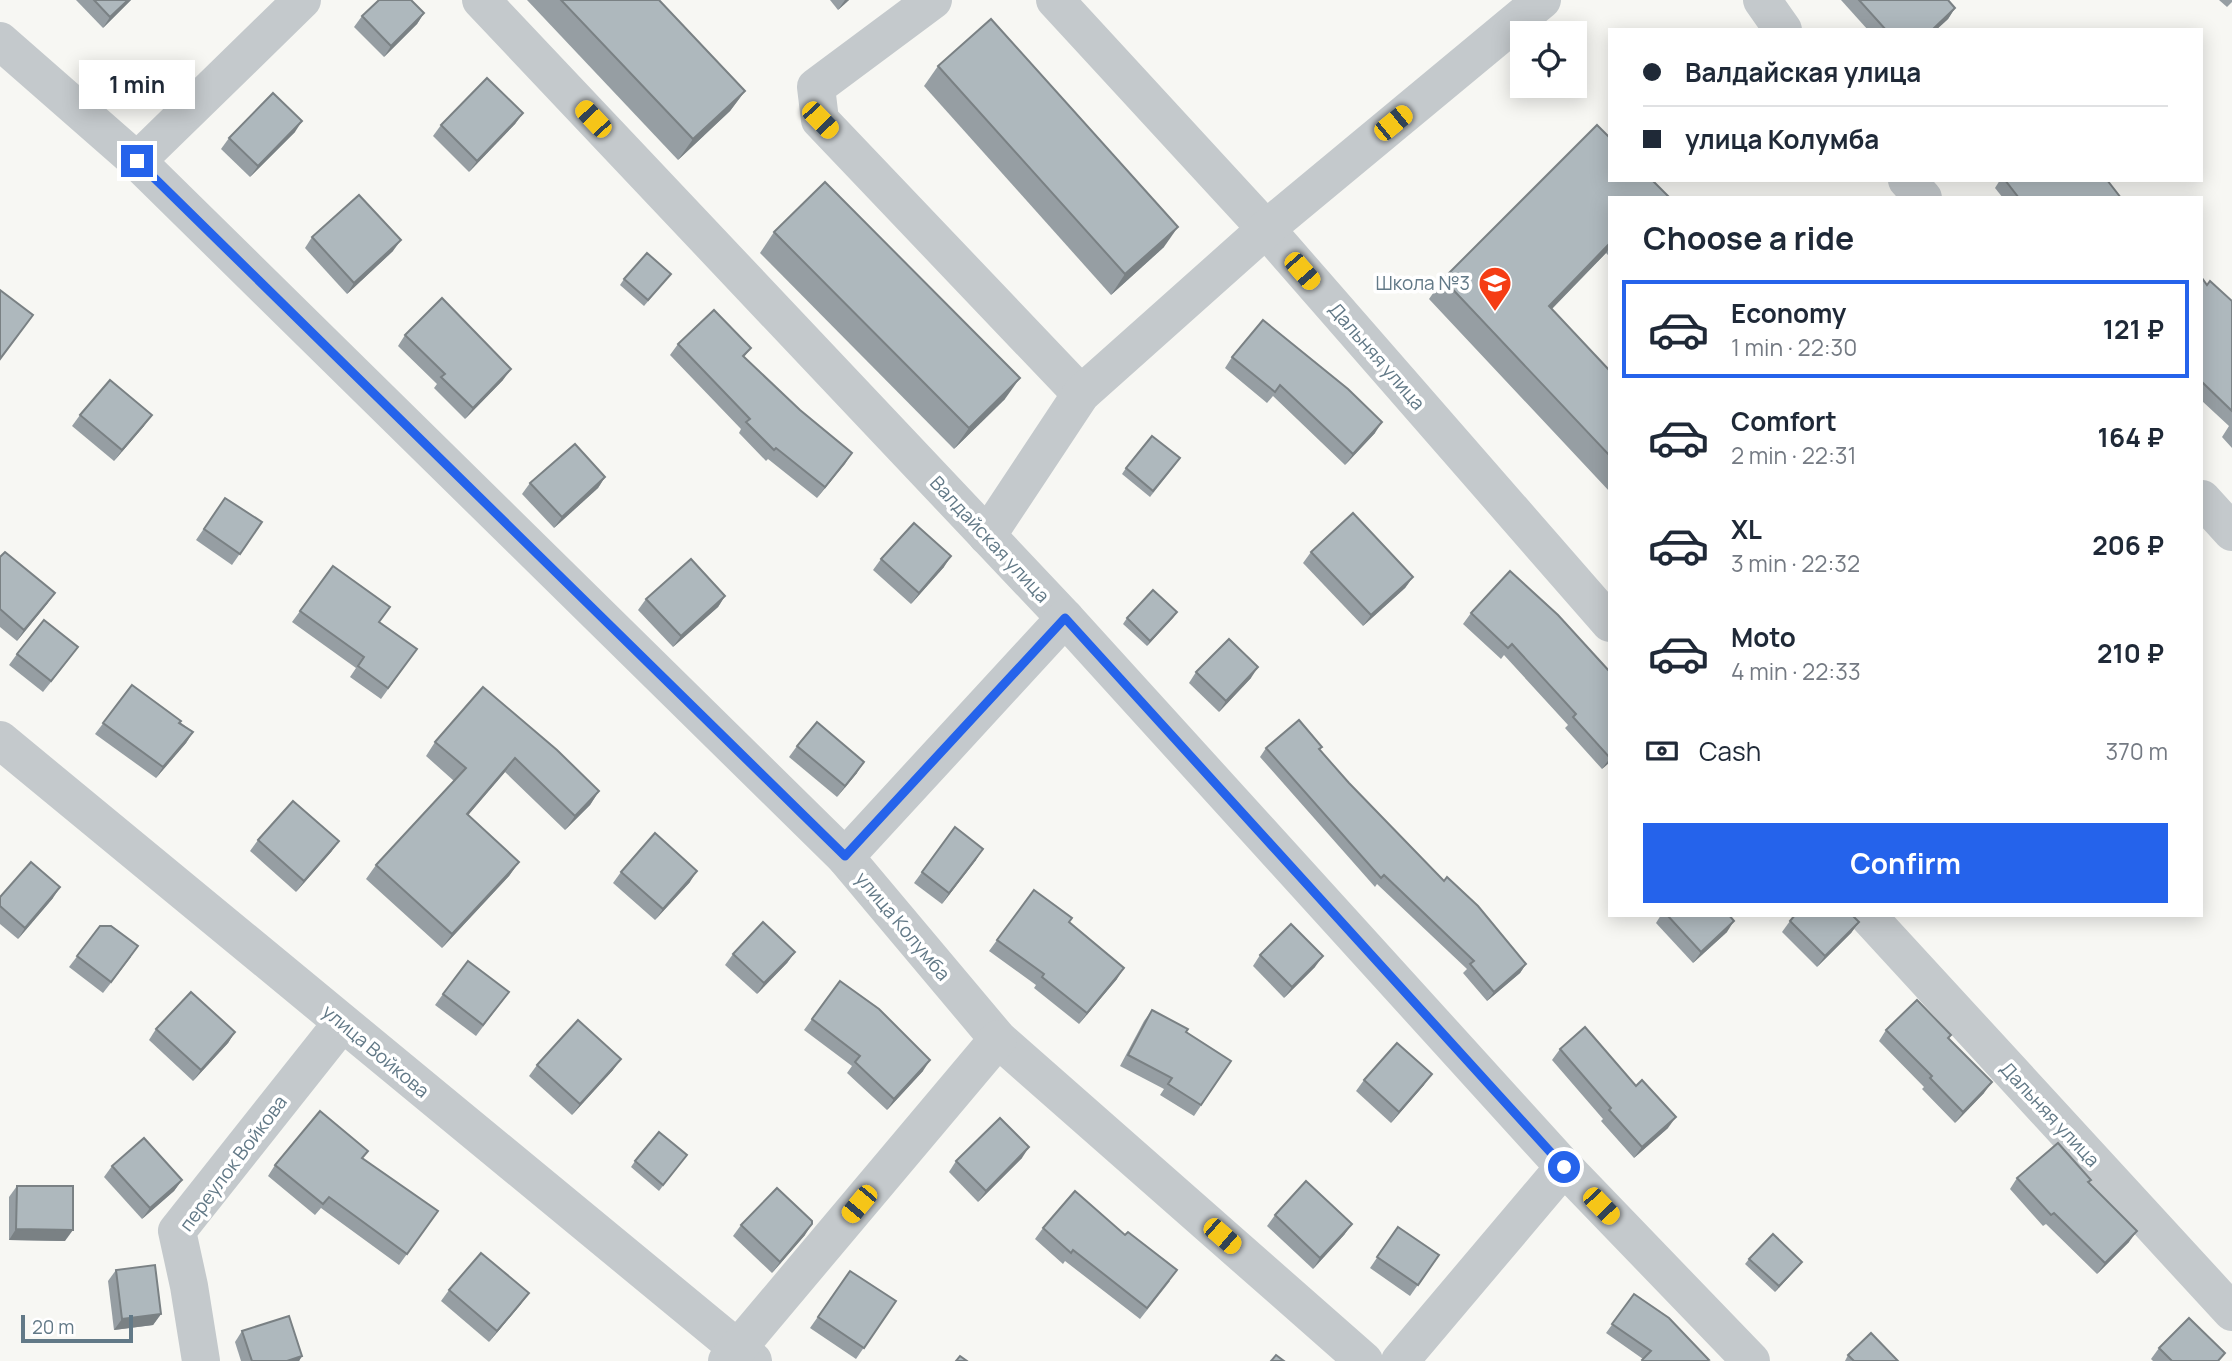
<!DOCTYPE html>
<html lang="en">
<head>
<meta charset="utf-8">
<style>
	:root { --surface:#fff; --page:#f2f2f3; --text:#1f2937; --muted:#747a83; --line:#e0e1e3; --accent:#2563eb }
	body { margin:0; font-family:Manrope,sans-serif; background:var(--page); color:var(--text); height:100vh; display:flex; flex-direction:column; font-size:26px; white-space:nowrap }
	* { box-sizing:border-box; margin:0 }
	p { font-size:23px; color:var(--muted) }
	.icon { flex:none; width:38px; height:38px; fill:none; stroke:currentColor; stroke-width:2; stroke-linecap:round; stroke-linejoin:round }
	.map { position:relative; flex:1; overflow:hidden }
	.side { position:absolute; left:1608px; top:196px; width:595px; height:721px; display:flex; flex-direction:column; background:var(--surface); border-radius:0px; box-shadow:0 4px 18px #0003 }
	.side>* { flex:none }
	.guide { position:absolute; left:1608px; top:28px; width:595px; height:154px; border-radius:0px; box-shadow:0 4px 18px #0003; display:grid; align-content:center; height:154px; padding:0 35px; background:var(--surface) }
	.tools { position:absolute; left:1510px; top:21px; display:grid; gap:14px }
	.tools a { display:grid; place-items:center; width:77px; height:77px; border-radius:0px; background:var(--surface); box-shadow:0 4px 18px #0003; font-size:35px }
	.scale { position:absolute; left:21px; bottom:18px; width:112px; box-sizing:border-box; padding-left:7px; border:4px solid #627987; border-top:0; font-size:19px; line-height:24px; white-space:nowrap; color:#627987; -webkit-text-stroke:5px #fff; paint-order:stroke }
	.end { position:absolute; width:32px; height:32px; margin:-16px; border:9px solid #2563eb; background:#fff; box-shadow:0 0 0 4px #fff }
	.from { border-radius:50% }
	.bubble { position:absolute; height:49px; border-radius:0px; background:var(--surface); box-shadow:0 4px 18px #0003; font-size:23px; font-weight:700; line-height:49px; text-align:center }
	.car { position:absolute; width:21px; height:42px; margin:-21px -10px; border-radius:9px; box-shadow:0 0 5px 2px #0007; background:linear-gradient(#f5c518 24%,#345 0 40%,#f5c518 0 76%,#345 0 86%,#f5c518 0) }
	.guide b { display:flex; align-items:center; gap:24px; height:66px; font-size:26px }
	.guide b+b { border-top:2px solid var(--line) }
	.guide i { width:18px; height:18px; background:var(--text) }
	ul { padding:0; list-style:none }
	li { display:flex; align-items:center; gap:21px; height:98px; margin:0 14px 10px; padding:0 21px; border:4px solid transparent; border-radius:0px }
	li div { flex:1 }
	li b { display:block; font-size:26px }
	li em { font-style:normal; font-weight:700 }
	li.active { border-color:var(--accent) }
	li>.icon { width:63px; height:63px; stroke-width:1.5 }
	h2 { padding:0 35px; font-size:32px; line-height:84px }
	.pay { display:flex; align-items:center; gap:18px; height:77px; padding:0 35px; font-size:26px }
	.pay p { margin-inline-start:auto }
	.button { display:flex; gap:14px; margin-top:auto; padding:14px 35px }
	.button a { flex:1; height:80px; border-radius:0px; background:var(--accent); color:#fff; font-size:28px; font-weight:700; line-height:80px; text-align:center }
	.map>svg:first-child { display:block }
</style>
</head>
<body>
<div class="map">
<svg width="2232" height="1361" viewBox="0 0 2232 1361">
	<rect width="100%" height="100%" fill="#f7f7f3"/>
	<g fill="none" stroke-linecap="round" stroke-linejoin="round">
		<g stroke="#c4c9cc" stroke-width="38">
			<polyline points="481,0 1065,618 1564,1167 1751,1361"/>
			<polyline points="933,0 816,87 820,120 1081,394"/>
			<polyline points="1055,0 1266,229 1610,623"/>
			<polyline points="1762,0 1783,30"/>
			<polyline points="0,41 137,161 845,857 998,1039 1364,1361"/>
			<polyline points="137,161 302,0"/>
			<polyline points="1907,180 1923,198"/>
			<polyline points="2202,499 2232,532"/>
			<polyline points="987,536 1081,394 1266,229 1542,0"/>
			<polyline points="0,740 753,1361"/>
			<polyline points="845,857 1065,618"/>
			<polyline points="1867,915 2232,1312"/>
			<polyline points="201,1361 189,1286 177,1231 342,1023"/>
			<polyline points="727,1361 998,1039"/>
			<polyline points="1400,1361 1564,1167"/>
		</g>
	</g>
	<g fill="#969ea3">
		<polygon points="76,0 131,0 103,28"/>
		<polygon points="527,0 659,0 745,91 730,111 678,160"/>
		<polygon points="830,0 849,0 838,10"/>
		<polygon points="1841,0 1948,0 1955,8 1948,19 1936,30 1868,30"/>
		<polygon points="2219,0 2232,0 2232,2 2227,7"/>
		<polygon points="424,13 417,24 384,57 354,27 362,16"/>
		<polygon points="938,66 1164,247 1111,295 924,86"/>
		<polygon points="523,113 515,124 469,172 433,136 441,125"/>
		<polygon points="295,132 250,177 221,149 229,138"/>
		<polygon points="2000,180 2107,180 2121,198 2003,198 1995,188"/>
		<polygon points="1610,198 1610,257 1606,253 1552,309 1610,371 1610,492 1429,299 1443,279"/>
		<polygon points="774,232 1005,399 954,449 760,253"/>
		<polygon points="312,237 393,251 347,294 305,248"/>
		<polygon points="671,274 644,306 620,285 624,279"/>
		<polygon points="2202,278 2207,285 2232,301 2232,448 2222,437 2229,426 2202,401"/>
		<polygon points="405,335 503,380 465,419 434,388 437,384 398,346"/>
		<polygon points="678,344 751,348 744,357 800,410 852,453 817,498 768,459 766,461 739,433 741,429 670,355"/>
		<polygon points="1232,357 1375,433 1345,465 1273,396 1267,403 1225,368"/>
		<polygon points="80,415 144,426 114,461 72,426"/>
		<polygon points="1176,464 1150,497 1122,474 1126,468"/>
		<polygon points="605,477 598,488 554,528 522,494 530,483"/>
		<polygon points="225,498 262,522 232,565 196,540"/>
		<polygon points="1311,552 1413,577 1405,588 1363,626 1303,563"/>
		<polygon points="0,557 55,593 47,604 17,641 0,627"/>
		<polygon points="881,559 944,567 911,604 873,570"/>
		<polygon points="333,566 379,622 417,649 381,699 350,677 356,668 292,622"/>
		<polygon points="725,596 718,607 673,647 638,610 646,599"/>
		<polygon points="1177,612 1147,646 1123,624 1127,618"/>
		<polygon points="1471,613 1610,672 1610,762 1602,769 1565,728 1568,725 1504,655 1501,659 1463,624"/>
		<polygon points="17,654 70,658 43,692 9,665"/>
		<polygon points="1196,672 1251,678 1219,712 1189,683"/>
		<polygon points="132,685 193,732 186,743 156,778 95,734"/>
		<polygon points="483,687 599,791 590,805 565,830 505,772 468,815 519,862 509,876 442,948 366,879 376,865 454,781 426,756 435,742"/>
		<polygon points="797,746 857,773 837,797 789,757"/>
		<polygon points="1322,747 1320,750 1349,783 1526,964 1520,973 1487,1001 1463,973 1467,969 1377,884 1375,887 1260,757 1266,748"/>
		<polygon points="955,827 976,860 942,904 914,883"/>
		<polygon points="258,840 339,841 331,852 296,892 250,851"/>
		<polygon points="621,872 690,882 655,920 613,883"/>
		<polygon points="1034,890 1069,922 1117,979 1079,1024 1034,988 1036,985 989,951"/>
		<polygon points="0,897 53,898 18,939 0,924"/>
		<polygon points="1661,915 1729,915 1727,932 1693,963 1656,923"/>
		<polygon points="1790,921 1859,922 1851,933 1817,967 1782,932"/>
		<polygon points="100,926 131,957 103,993 69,967"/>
		<polygon points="795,952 787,963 757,994 725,965 733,954"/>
		<polygon points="1260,955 1315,967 1284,998 1253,966"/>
		<polygon points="840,981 923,1071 887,1110 847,1073 852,1066 804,1030"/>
		<polygon points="509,992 476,1036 435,1005 443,994"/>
		<polygon points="1152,1010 1231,1061 1194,1116 1160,1095 1164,1089 1120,1066 1144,1021"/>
		<polygon points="156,1029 235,1032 228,1043 193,1081 149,1040"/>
		<polygon points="1886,1030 1949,1038 1984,1093 1955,1123 1922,1089 1924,1087 1879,1041"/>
		<polygon points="1560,1049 1668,1128 1634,1158 1601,1121 1603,1119 1552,1060"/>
		<polygon points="537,1065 613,1070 572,1115 529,1076"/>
		<polygon points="1364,1080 1424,1085 1391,1123 1356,1091"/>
		<polygon points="368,1151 362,1158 438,1211 399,1265 321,1208 315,1215 268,1176 275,1165"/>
		<polygon points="687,1155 659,1191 631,1167 635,1161"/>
		<polygon points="1022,1158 978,1202 949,1172 956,1161"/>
		<polygon points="112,1166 182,1180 174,1191 142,1219 104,1177"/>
		<polygon points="2017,1178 2089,1183 2129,1242 2097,1274 2046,1224 2043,1226 2010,1189"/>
		<polygon points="17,1186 65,1241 9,1240 9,1197"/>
		<polygon points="1275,1215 1352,1224 1344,1235 1313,1269 1267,1226"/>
		<polygon points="741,1225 805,1235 772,1273 733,1236"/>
		<polygon points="1398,1227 1439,1255 1410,1296 1370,1268"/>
		<polygon points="1043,1228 1170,1281 1140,1319 1065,1261 1063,1264 1035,1239"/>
		<polygon points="1749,1259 1798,1267 1775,1292 1745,1264"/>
		<polygon points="116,1270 161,1314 153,1325 114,1330 108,1281"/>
		<polygon points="850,1271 896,1301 856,1359 810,1328"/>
		<polygon points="449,1290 521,1304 489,1342 441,1301"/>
		<polygon points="1634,1294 1708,1361 1641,1361 1643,1359 1606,1333"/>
		<polygon points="242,1331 302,1356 299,1361 241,1361 235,1342"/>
		<polygon points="2159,1348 2220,1361 2153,1361 2151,1359"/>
		<polygon points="1848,1355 1898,1361 1845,1361"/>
	</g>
	<g fill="#7a8184">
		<polygon points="128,0 131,0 103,28 110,17"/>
		<polygon points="845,0 849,0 838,10"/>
		<polygon points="1955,8 1948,19 1936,30 1932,30"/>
		<polygon points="424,13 417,24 384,57 391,46"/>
		<polygon points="745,91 730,111 678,160 693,139"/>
		<polygon points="523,113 515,124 469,172 477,161"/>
		<polygon points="302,121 295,132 250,177 258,166"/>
		<polygon points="1178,227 1164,247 1111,295 1125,274"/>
		<polygon points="401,240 393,251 347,294 354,283"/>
		<polygon points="1610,243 1610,247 1606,253 1535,326 1549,306"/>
		<polygon points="511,369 503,380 465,419 473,408"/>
		<polygon points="1020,378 1005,399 954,449 969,428"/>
		<polygon points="152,415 144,426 114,461 122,450"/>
		<polygon points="1382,422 1375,433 1345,465 1353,454"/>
		<polygon points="852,453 845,464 817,498 825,487"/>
		<polygon points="605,477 598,488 554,528 562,517"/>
		<polygon points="951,556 944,567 911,604 919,593"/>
		<polygon points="1413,577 1405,588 1363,626 1371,615"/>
		<polygon points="55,593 47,604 17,641 24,630"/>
		<polygon points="725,596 718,607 673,647 681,636"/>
		<polygon points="1177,612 1173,618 1147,646 1150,641"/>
		<polygon points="1258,667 1251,678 1219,712 1226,701"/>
		<polygon points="193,732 186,743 156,778 163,767"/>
		<polygon points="515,758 505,772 457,828 467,814"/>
		<polygon points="1610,758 1610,762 1602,769"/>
		<polygon points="864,762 857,773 837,797 845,786"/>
		<polygon points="599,791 590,805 565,830 575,816"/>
		<polygon points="339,841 331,852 296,892 304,881"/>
		<polygon points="983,849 976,860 942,904 949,893"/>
		<polygon points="519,862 509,876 442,948 452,934"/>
		<polygon points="697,871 690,882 655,920 663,909"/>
		<polygon points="60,887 53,898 18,939 25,928"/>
		<polygon points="1734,921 1727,932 1693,963 1701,952"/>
		<polygon points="1859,922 1851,933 1817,967 1825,956"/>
		<polygon points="795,952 787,963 757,994 764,983"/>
		<polygon points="1323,956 1315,967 1284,998 1292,987"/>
		<polygon points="1526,964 1520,973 1487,1001 1494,992"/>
		<polygon points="1124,968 1117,979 1079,1024 1087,1013"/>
		<polygon points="235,1032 228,1043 193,1081 201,1070"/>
		<polygon points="621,1059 613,1070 572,1115 580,1104"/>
		<polygon points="930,1060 923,1071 887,1110 894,1099"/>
		<polygon points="1432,1074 1424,1085 1391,1123 1399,1112"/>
		<polygon points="1992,1082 1984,1093 1955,1123 1963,1112"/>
		<polygon points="1676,1117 1668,1128 1634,1158 1642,1147"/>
		<polygon points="1029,1147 1022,1158 978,1202 986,1191"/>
		<polygon points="182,1180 174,1191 142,1219 150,1208"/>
		<polygon points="812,1224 805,1235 772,1273 780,1262"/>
		<polygon points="1352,1224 1344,1235 1313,1269 1320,1258"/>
		<polygon points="16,1229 73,1230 65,1241 9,1240"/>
		<polygon points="2137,1231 2129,1242 2097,1274 2105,1263"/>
		<polygon points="1802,1262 1798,1267 1775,1292 1779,1286"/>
		<polygon points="529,1293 521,1304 489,1342 497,1331"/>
		<polygon points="161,1314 153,1325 114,1330 122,1319"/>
		<polygon points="302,1356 299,1361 287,1361"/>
	</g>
	<g fill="#aeb8bd" stroke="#7a8184" stroke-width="2">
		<polygon points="94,0 128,0 110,17"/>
		<polygon points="379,0 411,0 424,13 391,46 362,16"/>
		<polygon points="561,0 659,0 745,91 693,139"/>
		<polygon points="1859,0 1948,0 1955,8 1932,30 1886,30"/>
		<polygon points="991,19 1178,227 1125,274 938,66"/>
		<polygon points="487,78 523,113 477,161 441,125"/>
		<polygon points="273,93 302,121 258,166 229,138"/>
		<polygon points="1597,125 1610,138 1610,180 1652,180 1670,198 1610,198 1610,243 1549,306 1610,371 1610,456 1443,279"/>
		<polygon points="2005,180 2107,180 2121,198 2019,198"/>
		<polygon points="825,182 1020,378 969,428 774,232"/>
		<polygon points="359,195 401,240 354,283 312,237"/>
		<polygon points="647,253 671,274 648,300 624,279"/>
		<polygon points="2202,278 2207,285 2210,281 2232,301 2232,411 2202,382"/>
		<polygon points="0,290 33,315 0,359"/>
		<polygon points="442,298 511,369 473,408 441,377 445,374 405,335"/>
		<polygon points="714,310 751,348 743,356 800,410 852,453 825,487 776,448 774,450 746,422 750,419 678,344"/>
		<polygon points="1263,320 1348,389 1382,422 1353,454 1280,385 1275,392 1232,357"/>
		<polygon points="110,380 152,415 122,450 80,415"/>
		<polygon points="1152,436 1180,458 1153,491 1126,468"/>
		<polygon points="575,444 605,477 562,517 530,483"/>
		<polygon points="225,498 262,522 240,554 204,529"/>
		<polygon points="1353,513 1413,577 1371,615 1311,552"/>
		<polygon points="914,523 951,556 919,593 881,559"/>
		<polygon points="5,552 55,593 24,630 0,609 0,557"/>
		<polygon points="691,559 725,596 681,636 646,599"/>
		<polygon points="333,566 390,607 379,622 417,649 388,688 358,666 364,657 300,611"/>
		<polygon points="1510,571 1558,615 1610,672 1610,758 1573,717 1576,714 1512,644 1508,648 1471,613"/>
		<polygon points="1153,590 1177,612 1150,641 1127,618"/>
		<polygon points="44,620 78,647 51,681 17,654"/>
		<polygon points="1229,639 1258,667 1226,701 1196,672"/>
		<polygon points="132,685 181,721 179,723 193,732 163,767 103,723"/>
		<polygon points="483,687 557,750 599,791 575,816 515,758 467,814 519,862 452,934 376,865 466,768 435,742"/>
		<polygon points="1299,720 1322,747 1319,749 1349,783 1444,881 1447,877 1478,906 1526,964 1494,992 1470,964 1474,961 1384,875 1381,878 1266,748"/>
		<polygon points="817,722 864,762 845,786 797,746"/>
		<polygon points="293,801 339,841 304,881 258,840"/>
		<polygon points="955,827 983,849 949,893 922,872"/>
		<polygon points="655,833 697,871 663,909 621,872"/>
		<polygon points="31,862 60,887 25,928 0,906 0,897"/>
		<polygon points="1034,890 1072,918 1069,922 1124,968 1087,1013 1042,977 1044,974 997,940"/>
		<polygon points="1667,915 1729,915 1734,921 1701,952"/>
		<polygon points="1795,915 1852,915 1859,922 1825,956 1790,921"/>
		<polygon points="763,922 795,952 764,983 733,954"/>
		<polygon points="1291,924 1323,956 1292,987 1260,955"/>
		<polygon points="100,926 111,926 138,946 111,982 77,956"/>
		<polygon points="468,961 509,992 483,1025 443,994"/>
		<polygon points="840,981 879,1009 930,1060 894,1099 855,1062 860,1056 812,1019"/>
		<polygon points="191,992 235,1032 201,1070 156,1029"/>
		<polygon points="1917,1000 1951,1035 1948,1038 1992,1082 1963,1112 1930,1078 1932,1076 1886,1030"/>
		<polygon points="1152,1010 1188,1029 1186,1032 1231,1061 1201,1105 1168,1084 1172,1078 1128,1055"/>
		<polygon points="578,1020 621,1059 580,1104 537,1065"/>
		<polygon points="1585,1027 1636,1086 1642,1080 1676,1117 1642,1147 1609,1110 1611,1108 1560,1049"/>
		<polygon points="1397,1043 1432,1074 1399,1112 1364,1080"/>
		<polygon points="320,1111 368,1151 362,1158 438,1211 407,1254 329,1197 323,1204 275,1165"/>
		<polygon points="1000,1118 1029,1147 986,1191 956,1161"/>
		<polygon points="659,1132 687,1155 663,1185 635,1161"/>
		<polygon points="144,1138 182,1180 150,1208 112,1166"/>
		<polygon points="2058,1143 2091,1180 2088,1182 2137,1231 2105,1263 2054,1213 2051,1215 2017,1178"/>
		<polygon points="1306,1181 1352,1224 1320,1258 1275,1215"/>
		<polygon points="17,1186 73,1186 73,1230 16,1229"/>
		<polygon points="777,1188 812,1221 812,1224 780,1262 741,1225"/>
		<polygon points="1075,1191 1125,1235 1128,1232 1177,1270 1147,1308 1073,1250 1071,1253 1043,1228"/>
		<polygon points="1398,1227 1439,1255 1418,1285 1377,1257"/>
		<polygon points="1773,1234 1802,1262 1779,1286 1749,1259"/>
		<polygon points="481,1253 529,1293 497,1331 449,1290"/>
		<polygon points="155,1265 161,1314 122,1319 116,1270"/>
		<polygon points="850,1271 896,1301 864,1348 818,1317"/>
		<polygon points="1634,1294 1669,1318 1709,1360 1707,1361 1643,1361 1642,1360 1651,1351 1612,1324"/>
		<polygon points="289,1316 302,1356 287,1361 252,1361 242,1331"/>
		<polygon points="2189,1318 2225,1353 2218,1361 2172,1361 2159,1348"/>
		<polygon points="1871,1333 1898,1361 1854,1361 1848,1355"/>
		<polygon points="1276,1355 1284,1361 1271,1361"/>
		<polygon points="960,1356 967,1361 956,1361"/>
	</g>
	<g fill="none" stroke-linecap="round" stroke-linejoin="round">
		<polyline stroke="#2563eb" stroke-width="9" points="137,161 845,856 1065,618 1564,1167"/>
	</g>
	<defs>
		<symbol id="school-pin" viewBox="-11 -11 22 30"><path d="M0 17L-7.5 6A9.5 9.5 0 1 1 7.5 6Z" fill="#f53d14" stroke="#fff"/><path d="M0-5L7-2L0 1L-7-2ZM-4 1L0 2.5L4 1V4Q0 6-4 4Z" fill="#fff"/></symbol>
	</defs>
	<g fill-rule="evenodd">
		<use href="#school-pin" x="1476" y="264" width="38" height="52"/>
	</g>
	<g text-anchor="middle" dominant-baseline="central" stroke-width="7" stroke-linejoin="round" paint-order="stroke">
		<g font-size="19" fill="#627987" stroke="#fff" text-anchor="end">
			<text x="1470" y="283">Школа №3</text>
		</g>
		<g font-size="19" fill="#627987" stroke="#fff">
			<text transform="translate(1377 356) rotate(49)">Дальняя улица</text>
			<text transform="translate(990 539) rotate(47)">Валдайская улица</text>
			<text transform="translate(903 926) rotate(50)">улица Колумба</text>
			<text transform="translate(376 1051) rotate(40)">улица Войкова</text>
			<text transform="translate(2050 1114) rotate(47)">Дальняя улица</text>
			<text transform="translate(233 1163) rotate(-53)">переулок Войкова</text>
		</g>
	</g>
</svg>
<div class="tools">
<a><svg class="icon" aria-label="locate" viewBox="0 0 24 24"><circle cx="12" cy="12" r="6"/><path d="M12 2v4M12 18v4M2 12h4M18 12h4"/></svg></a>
</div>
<div class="scale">20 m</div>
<i class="end from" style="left:1564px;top:1167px"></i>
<i class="end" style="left:137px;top:161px"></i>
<div class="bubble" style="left:79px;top:60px;width:116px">1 min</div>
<i class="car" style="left:593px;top:119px;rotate:317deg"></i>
<i class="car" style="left:820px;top:120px;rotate:136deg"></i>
<i class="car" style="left:1393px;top:123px;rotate:51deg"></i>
<i class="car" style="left:1302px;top:271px;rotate:139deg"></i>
<i class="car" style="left:859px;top:1204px;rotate:220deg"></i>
<i class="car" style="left:1601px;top:1206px;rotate:136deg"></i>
<i class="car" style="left:1222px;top:1236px;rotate:131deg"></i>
<div class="guide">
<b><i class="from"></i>Валдайская улица</b>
<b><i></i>улица Колумба</b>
</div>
<section class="side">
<h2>Choose a ride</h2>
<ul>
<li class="active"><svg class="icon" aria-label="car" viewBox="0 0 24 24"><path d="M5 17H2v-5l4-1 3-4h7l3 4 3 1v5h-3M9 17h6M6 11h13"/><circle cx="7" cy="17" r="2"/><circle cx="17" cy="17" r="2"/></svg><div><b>Economy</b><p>1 min · 22:30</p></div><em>121 ₽</em></li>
<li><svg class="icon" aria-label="car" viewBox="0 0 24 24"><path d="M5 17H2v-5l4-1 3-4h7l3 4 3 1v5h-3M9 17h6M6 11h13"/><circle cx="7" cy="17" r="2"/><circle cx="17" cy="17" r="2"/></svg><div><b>Comfort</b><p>2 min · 22:31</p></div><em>164 ₽</em></li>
<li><svg class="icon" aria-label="car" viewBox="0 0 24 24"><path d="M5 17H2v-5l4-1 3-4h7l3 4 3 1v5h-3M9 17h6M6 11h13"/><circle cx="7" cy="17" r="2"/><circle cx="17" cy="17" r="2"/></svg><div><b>XL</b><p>3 min · 22:32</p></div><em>206 ₽</em></li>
<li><svg class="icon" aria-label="car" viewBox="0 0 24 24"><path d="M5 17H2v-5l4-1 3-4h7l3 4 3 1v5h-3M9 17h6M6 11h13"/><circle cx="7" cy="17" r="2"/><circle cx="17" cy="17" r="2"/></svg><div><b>Moto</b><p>4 min · 22:33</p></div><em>210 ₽</em></li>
</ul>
<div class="pay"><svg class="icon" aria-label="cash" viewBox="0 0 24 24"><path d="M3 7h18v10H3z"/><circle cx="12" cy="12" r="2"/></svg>Cash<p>370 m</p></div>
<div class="button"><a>Confirm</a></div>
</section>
</div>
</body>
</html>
